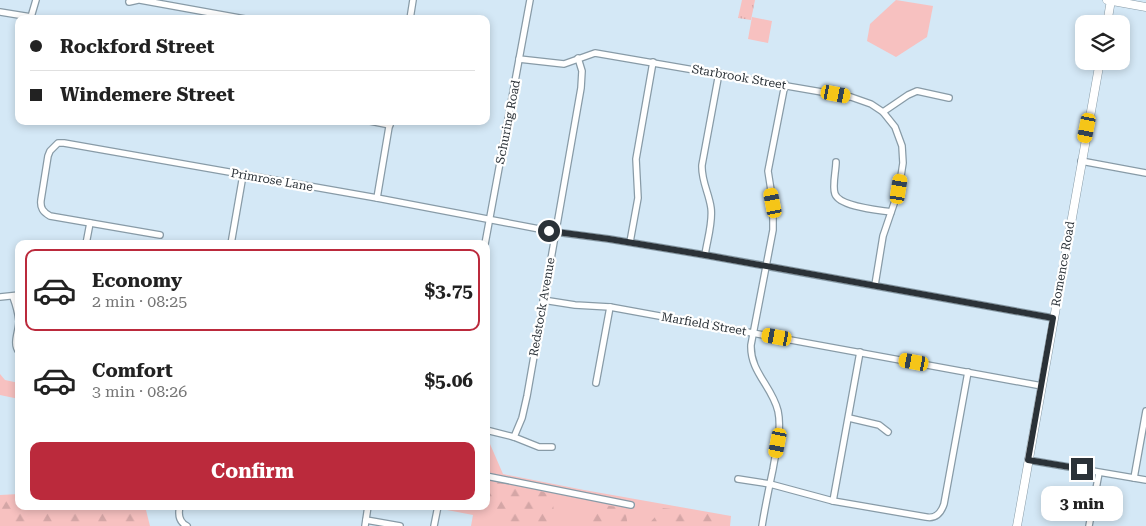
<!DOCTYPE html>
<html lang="en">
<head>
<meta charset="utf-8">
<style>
	:root { --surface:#fff; --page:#f6f6f6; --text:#222; --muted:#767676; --line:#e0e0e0; --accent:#bb2a3c }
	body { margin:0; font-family:"Roboto Serif",serif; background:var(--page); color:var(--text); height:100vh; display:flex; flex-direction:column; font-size:19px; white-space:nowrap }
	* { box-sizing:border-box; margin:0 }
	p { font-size:16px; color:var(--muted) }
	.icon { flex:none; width:28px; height:28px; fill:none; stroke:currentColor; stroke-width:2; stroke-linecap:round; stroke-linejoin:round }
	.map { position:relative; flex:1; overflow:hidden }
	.side { position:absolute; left:15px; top:240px; width:475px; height:270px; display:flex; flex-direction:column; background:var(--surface); border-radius:10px; box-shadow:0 2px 8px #0003 }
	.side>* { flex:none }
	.top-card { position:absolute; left:15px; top:15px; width:475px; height:110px; border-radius:10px; box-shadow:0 2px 8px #0003; display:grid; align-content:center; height:110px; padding:0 15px; background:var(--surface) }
	.tools { position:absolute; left:1075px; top:15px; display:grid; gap:10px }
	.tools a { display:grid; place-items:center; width:55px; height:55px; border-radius:10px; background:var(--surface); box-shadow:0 2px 8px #0003; font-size:25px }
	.end { position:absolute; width:22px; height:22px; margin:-11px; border:6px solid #2b3238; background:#fff; box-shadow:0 0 0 2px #fff }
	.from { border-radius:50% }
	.bubble { position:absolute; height:35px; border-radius:10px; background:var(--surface); box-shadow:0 2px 8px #0003; font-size:16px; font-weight:700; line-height:35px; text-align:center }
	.car { position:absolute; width:15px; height:30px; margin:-15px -8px; border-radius:6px; box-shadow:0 0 4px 1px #0007; background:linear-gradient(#f5c518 24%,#345 0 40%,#f5c518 0 76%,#345 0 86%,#f5c518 0) }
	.top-card b { display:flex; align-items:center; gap:18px; height:48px; font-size:19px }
	.top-card b+b { border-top:1px solid var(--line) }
	.top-card i { width:12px; height:12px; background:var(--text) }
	ul { padding:9px 0 0; list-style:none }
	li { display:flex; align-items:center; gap:15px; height:82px; margin:0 10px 8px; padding:0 5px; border:2px solid transparent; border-radius:10px }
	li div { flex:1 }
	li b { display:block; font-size:19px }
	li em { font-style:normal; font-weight:700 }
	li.on { border-color:var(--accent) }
	li>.icon { width:45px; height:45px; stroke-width:1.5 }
	.action { display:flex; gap:10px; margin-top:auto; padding:10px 15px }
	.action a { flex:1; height:58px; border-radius:10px; background:var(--accent); color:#fff; font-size:20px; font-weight:700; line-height:58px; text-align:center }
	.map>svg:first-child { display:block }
</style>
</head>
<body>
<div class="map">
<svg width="1146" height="526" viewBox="0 0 1146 526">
	<defs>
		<pattern id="forest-firs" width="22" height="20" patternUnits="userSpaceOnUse" patternTransform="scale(1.25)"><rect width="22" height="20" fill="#f7c1c0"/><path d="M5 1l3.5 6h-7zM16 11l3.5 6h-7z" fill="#d4a6a6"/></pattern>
		<pattern id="park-tufts" width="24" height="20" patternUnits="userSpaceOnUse" patternTransform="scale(1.25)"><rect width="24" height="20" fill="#f7c1c0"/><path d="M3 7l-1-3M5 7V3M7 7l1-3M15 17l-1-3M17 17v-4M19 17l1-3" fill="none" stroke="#d4a6a6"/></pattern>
	</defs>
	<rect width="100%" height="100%" fill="#d4e8f6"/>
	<g fill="#f7c1c0">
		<polygon points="896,0 933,6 927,37 896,57 867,41 870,24"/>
		<polygon points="752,17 772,21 768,43 748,39"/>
		<polygon points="0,374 5,380 19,383 19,399 0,395"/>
		<polygon points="486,444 490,444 503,474 584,490 731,516 730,526 471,526 473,515 447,510 448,506 486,506"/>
	</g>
	<g fill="url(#forest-firs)">
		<polygon points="486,468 505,482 547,493 552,500 555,516 569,526 520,526 506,523 494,505 486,502"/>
		<polygon points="19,494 19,506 145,506 150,526 0,526 0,495"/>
		<polygon points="601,505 619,507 626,515 628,526 589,526 594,511"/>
		<polygon points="663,508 706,513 718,519 722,526 647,526"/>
	</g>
	<polygon fill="url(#park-tufts)" points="742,0 755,0 751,20 738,18"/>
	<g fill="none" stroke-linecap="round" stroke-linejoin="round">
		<defs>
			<g id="street">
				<polyline points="140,0 245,19"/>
				<polyline points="129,2 138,0"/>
				<polyline points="0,12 31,17 31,19"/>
				<polyline points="31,17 36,0"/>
				<polyline points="410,19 413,0"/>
				<polyline points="519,59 564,64 595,53 851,97 871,104 883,112 895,127 902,146 903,163 899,189 883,236 875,285"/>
				<polyline points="883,112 908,95 917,91 949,98"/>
				<polyline points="370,121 390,125"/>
				<polyline points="1081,161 1146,173"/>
				<path d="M836 162C836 171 832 186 835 194 840 207 879 210 891 212"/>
				<polyline points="377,198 390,121"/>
				<path d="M160 235 50 216C43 212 40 208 41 200L48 156 50 151 58 143H64L377 198 555 232 609 239 705 255 1053 318"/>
				<polyline points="630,242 638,198 636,159 653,62"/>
				<polyline points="86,244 90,223"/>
				<polyline points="231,244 243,175"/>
				<polyline points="485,244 530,0"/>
				<path d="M705 255C707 240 713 223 711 208 709 193 701 180 702 165L719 73"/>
				<polyline points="0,297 19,295"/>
				<path d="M13 297C16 305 18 312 19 321 19 332 12 343 19 352"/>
				<polyline points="543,300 575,305 610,307 1042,386"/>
				<polyline points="596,383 610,307"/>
				<polyline points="849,418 879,425 888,432"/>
				<polyline points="486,430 514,437 539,447 552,447"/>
				<polyline points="514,437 522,418 527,396 581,88 582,71 578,58"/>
				<polyline points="1028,460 1146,480"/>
				<polyline points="486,476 631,505"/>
				<polyline points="1134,478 1146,411"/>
				<path d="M738 479 770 484 833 501 926 517C936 519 941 513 944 504L968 372"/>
				<polyline points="833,501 860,352"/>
				<path d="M180 506C178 514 179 522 187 526"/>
				<polyline points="366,520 400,526"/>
				<polyline points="365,526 368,506"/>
				<polyline points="434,526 438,506"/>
				<path d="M762 526C765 507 769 488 773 469 776 450 782 430 778 411 772 386 750 372 751 345L773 230V203L768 171 785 84"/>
				<polyline points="1089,526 1099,473"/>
			</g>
			<g id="secondary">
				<polyline points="1107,0 1146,7"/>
				<polyline points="1107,24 1111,0"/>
				<polyline points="1017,526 1100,61"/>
			</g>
		</defs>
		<use href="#street" stroke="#889ba7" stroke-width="8"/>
		<use href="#secondary" stroke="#889ba7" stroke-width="9"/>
		<use href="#street" stroke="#fff" stroke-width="5.5"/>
		<use href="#secondary" stroke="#fff" stroke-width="8"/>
	</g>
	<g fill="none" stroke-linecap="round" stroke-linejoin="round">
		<polyline stroke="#2b3238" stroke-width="6" points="549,231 609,239 705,255 1053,318 1028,460 1082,469"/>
	</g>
	<g text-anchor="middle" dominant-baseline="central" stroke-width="4.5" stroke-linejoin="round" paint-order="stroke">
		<g font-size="12" fill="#2b3238" stroke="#fff">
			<text transform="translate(739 77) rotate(10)">Starbrook Street</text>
			<text transform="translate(508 122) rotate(-79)">Schuring Road</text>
			<text transform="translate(272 180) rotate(10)">Primrose Lane</text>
			<text transform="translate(1063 264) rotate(-80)">Romence Road</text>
			<text transform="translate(542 307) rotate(-80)">Redstock Avenue</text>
			<text transform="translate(704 324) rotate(10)">Marfield Street</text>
		</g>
	</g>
</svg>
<div class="tools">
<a><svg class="icon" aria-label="layers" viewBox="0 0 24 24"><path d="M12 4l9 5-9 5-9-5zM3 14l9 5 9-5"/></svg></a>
</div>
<i class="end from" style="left:549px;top:231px"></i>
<i class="end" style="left:1082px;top:469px"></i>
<div class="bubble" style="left:1041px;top:486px;width:82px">3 min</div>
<i class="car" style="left:836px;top:94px;rotate:101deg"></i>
<i class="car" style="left:1087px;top:128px;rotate:191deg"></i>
<i class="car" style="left:899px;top:189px;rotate:9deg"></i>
<i class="car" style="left:773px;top:203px;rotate:349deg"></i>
<i class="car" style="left:777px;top:337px;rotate:280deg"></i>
<i class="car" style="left:914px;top:362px;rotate:280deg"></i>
<i class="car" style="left:778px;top:443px;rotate:191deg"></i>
<div class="top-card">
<b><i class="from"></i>Rockford Street</b>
<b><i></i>Windemere Street</b>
</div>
<section class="side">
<ul>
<li class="on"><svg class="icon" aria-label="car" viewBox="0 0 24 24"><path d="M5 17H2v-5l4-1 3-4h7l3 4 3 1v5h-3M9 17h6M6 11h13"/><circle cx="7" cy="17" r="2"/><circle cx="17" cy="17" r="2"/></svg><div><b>Economy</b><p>2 min · 08:25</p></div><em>$3.75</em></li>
<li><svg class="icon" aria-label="car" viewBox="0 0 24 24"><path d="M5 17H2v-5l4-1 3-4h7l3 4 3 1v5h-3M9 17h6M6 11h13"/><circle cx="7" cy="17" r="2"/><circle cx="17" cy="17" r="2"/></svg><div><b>Comfort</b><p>3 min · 08:26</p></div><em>$5.06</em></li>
</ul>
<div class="action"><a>Confirm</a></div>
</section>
</div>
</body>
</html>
